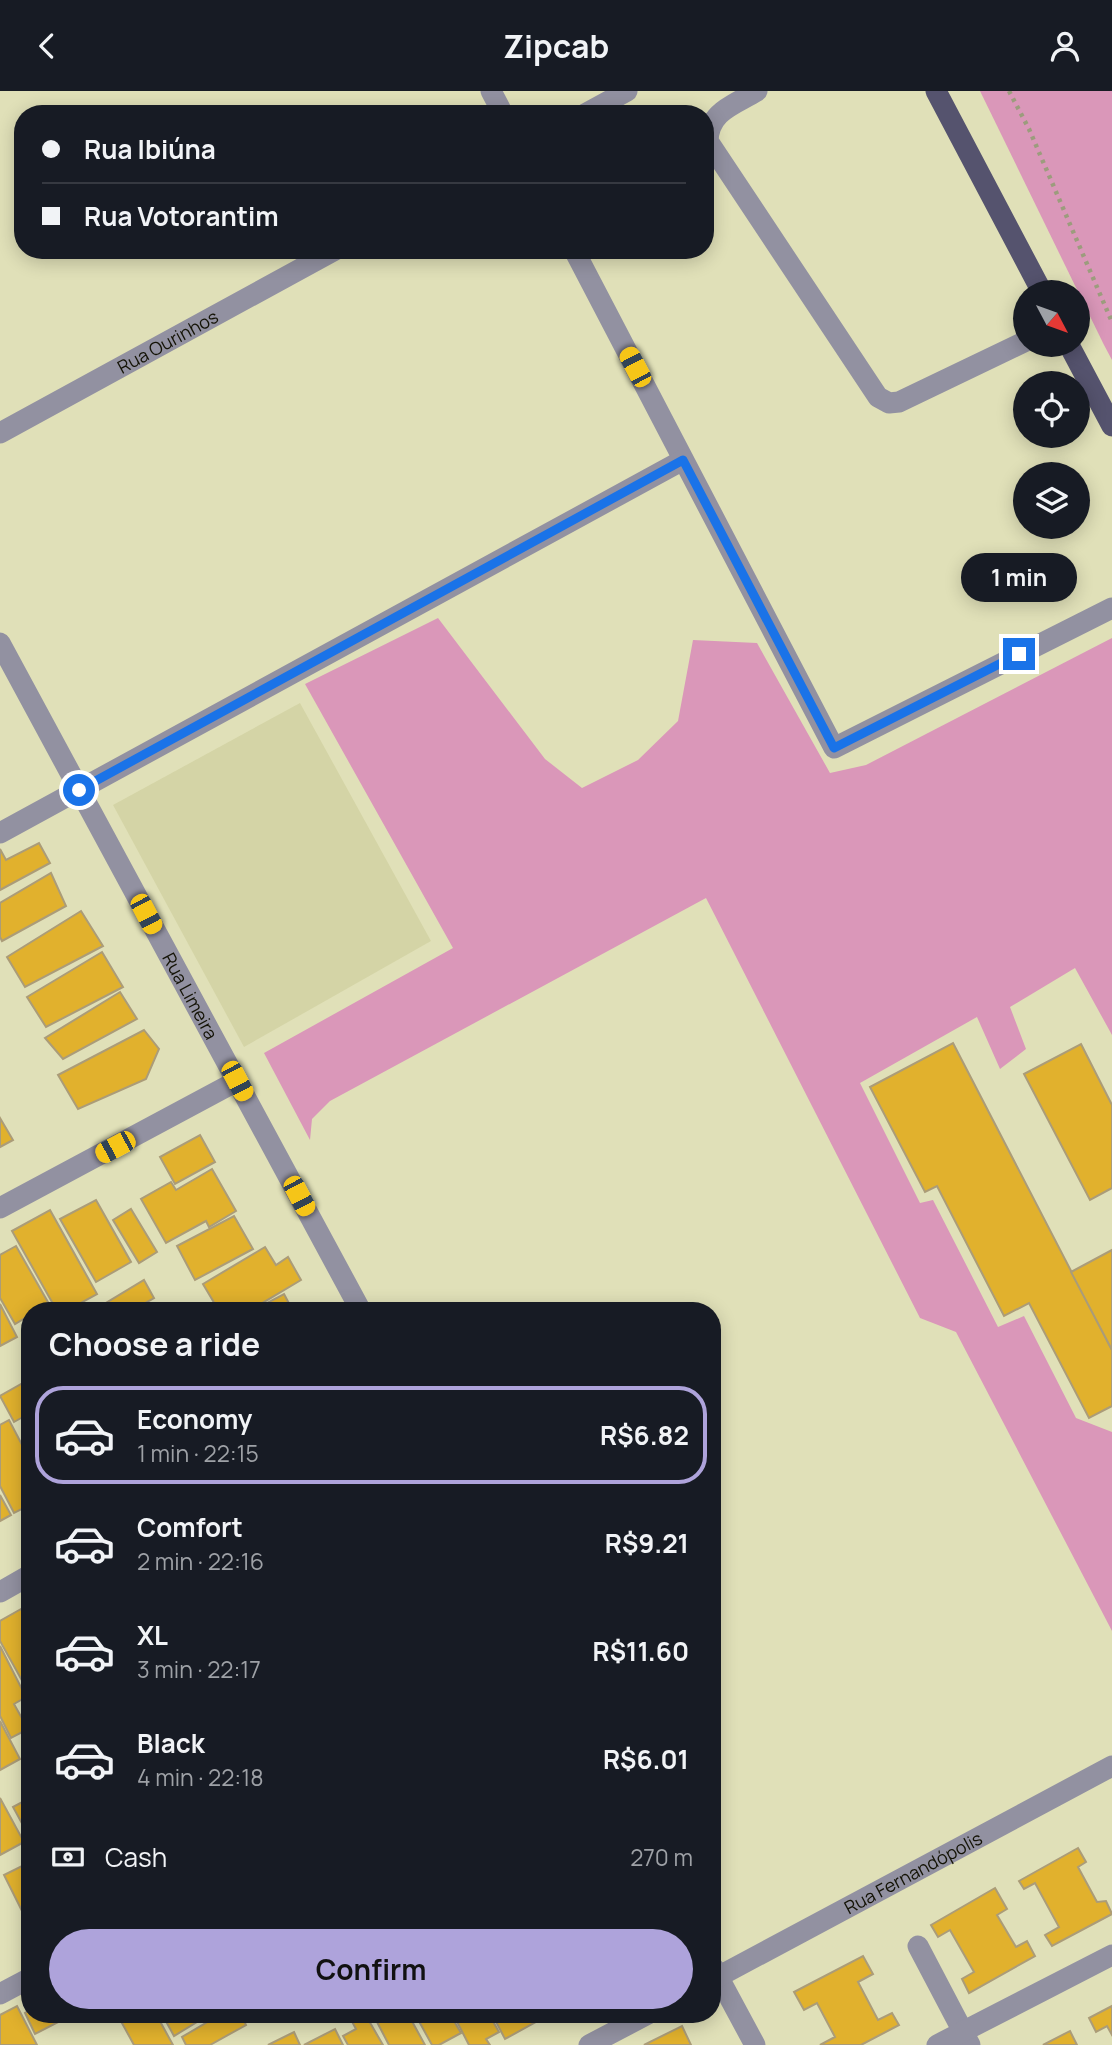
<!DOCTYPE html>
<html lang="en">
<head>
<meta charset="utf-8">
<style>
	:root { --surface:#171b24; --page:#20242c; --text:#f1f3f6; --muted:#9ea1a6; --line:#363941; --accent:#aea3db }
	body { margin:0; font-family:Manrope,sans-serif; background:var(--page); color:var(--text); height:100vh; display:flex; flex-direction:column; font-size:26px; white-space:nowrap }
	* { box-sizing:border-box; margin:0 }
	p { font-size:23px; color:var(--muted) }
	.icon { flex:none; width:38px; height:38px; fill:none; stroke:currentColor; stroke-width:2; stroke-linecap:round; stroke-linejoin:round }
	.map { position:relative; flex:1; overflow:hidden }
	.details { position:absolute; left:21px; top:1211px; width:700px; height:721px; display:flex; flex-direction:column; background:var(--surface); border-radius:28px; box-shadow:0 4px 18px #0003 }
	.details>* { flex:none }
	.banner { position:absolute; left:14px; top:14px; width:700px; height:154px; border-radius:28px; box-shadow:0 4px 18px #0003; display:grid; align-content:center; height:154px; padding:0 28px; background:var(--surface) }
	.needle { width:46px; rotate:131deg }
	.controls { position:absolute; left:1013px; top:189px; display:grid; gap:14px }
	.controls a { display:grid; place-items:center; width:77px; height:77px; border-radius:50%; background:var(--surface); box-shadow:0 4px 18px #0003; font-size:35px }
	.end { position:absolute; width:32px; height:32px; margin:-16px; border:9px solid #1a73e8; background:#fff; box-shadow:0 0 0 4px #fff }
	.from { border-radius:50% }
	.bubble { position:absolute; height:49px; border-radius:24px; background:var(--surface); box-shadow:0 4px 18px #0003; font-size:23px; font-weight:700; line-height:49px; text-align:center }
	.car { position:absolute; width:21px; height:42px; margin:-21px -10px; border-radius:9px; box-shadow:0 0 5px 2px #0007; background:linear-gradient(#f5c518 24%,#345 0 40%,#f5c518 0 76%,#345 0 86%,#f5c518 0) }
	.banner b { display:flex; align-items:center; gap:24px; height:66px; font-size:26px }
	.banner b+b { border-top:2px solid var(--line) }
	.banner i { width:18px; height:18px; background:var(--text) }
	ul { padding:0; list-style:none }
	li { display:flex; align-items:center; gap:21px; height:98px; margin:0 14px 10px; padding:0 14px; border:4px solid transparent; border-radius:28px }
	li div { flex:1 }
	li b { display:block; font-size:26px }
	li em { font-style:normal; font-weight:700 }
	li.current { border-color:var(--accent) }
	li>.icon { width:63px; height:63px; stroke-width:1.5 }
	h2 { padding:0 28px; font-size:32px; line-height:84px }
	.pay { display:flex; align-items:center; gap:18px; height:77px; padding:0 28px; font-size:26px }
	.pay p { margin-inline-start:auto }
	.action { display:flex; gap:14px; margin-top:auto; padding:14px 28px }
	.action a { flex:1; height:80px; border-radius:42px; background:var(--accent); color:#111; font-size:28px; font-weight:700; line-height:80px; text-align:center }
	header { display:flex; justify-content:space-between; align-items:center; height:91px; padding:0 28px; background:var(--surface); font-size:32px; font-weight:700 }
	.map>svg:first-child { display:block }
</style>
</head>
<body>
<header><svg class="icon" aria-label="back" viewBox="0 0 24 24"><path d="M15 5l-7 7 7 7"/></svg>Zipcab<svg class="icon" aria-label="person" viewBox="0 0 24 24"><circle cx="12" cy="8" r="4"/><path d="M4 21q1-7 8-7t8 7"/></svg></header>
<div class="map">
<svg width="1112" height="1954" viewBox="0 0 1112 1954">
	<rect width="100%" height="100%" fill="#e0e0b8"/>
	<polygon fill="#d4d4a6" points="300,612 431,850 244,956 113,714"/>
	<g fill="#da97b9">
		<polygon points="980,0 1112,0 1112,269 1104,254"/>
		<polygon points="438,527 545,668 582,697 638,669 678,630 693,549 757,552 830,682 866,674 1112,547 1112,944 1075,877 1010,916 1026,958 1000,978 977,926 860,992 920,1112 933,1109 998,1236 1024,1225 1076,1327 1112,1341 1112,1540 956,1241 920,1227 706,807 330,1010 312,1028 310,1049 264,962 453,857 305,593"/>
	</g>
	<g fill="#e1b12d" stroke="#ab9c78" stroke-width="2">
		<polygon points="39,752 50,772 0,799 0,758 6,769"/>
		<polygon points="51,782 66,815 2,850 0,846 0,812"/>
		<polygon points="81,820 103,855 25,896 7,866"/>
		<polygon points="102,861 123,896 46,936 27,906"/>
		<polygon points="120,901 137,928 63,968 45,947"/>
		<polygon points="144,939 159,958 146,988 78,1018 58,984"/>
		<polygon points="953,952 1112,1259 1112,1315 1089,1327 1029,1212 1004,1225 937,1095 925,1101 870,996"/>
		<polygon points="1081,953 1112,1014 1112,1097 1090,1109 1024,983"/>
		<polygon points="0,1027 13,1049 0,1056"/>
		<polygon points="200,1044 215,1071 175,1093 160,1066"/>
		<polygon points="212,1078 236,1120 209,1136 206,1130 166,1152 141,1108 171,1091 176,1099"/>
		<polygon points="96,1109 131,1171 96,1191 60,1128"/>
		<polygon points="131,1118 157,1161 139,1172 113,1129"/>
		<polygon points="50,1119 97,1203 79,1213 83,1220 57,1220 12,1140"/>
		<polygon points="234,1125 253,1158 195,1189 177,1155"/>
		<polygon points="16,1155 49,1213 37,1220 30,1220 30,1224 15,1233 0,1207 0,1164"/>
		<polygon points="265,1156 276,1174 288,1166 301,1189 249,1220 219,1220 203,1193"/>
		<polygon points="1112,1159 1112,1259 1071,1181"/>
		<polygon points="144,1189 154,1207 131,1220 110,1220 106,1212"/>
		<polygon points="284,1203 293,1220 252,1220"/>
		<polygon points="0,1213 17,1246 0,1255"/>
		<polygon points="30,1288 30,1322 14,1331 0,1305"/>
		<polygon points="9,1329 30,1369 30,1414 14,1422 0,1395 0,1334"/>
		<polygon points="0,1404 11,1424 0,1430"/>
		<polygon points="21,1518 30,1534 30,1604 0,1550 0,1530"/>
		<polygon points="0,1555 26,1606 14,1613 28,1638 11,1647 0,1625"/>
		<polygon points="0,1630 20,1668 0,1679"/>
		<polygon points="0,1707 24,1751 0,1764"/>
		<polygon points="30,1707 30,1747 13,1716"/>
		<polygon points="1078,1757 1086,1771 1078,1776 1097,1811 1106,1810 1112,1823 1052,1855 1045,1844 1059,1836 1035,1792 1024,1798 1019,1790"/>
		<polygon points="28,1772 30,1776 30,1824 25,1826 4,1784"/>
		<polygon points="995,1797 1007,1818 997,1824 1016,1856 1027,1850 1035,1865 969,1902 962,1888 974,1881 950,1839 938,1846 931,1834"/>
		<polygon points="863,1865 873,1883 858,1891 878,1929 892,1922 899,1934 861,1954 820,1954 835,1946 817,1912 804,1919 794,1901"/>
		<polygon points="17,1915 37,1954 0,1954 0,1924"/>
		<polygon points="1112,1915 1112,1944 1107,1935 1096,1941 1089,1927"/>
		<polygon points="30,1919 30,1923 67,1923 68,1926 35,1943 25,1922"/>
		<polygon points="117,1923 156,1923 173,1954 134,1954"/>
		<polygon points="162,1923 199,1923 202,1928 174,1945"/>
		<polygon points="221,1923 241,1923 246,1934 210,1954 186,1954 182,1946"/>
		<polygon points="348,1923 365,1923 383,1954 348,1954 343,1945 356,1938"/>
		<polygon points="392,1923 408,1923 425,1954 389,1954 377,1931"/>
		<polygon points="415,1923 450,1923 461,1942 439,1954 432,1954"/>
		<polygon points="453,1923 489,1923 499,1941 486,1948 490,1954 469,1954"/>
		<polygon points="492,1923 531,1923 536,1931 505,1948"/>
		<polygon points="682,1935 691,1954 644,1954"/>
		<polygon points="335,1938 343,1954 304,1954"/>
		<polygon points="1070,1940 1077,1954 1043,1954"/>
		<polygon points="294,1941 300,1954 268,1954"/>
	</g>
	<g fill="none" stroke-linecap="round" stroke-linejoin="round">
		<polyline stroke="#9c9c7d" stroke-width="4.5" stroke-dasharray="3.5 5" stroke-linecap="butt" points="1009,0 1029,38 1112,231"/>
		<g stroke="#9291a1" stroke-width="21">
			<polyline points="491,0 503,23"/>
			<path d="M757 0C734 14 709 20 708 50L878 306 889 312 899 311 1026 250"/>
			<polyline points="585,23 627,0"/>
			<polyline points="574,159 834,657 1112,517"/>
			<path id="s1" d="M0 342 335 159"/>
			<path id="s2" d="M0 552 361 1220"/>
			<polyline points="0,742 683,369"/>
			<polyline points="0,1117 237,990"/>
			<polyline points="0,1501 30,1484"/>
			<polyline points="918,1855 970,1954"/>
			<polyline points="713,1876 755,1954"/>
			<path id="s3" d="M712 1889 1112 1675"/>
			<polyline points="0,1903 30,1887"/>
			<polyline points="589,1954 648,1923"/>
			<polyline points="937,1954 1112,1864"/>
		</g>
		<g stroke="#55536e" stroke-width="21">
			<polyline points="936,0 1042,201"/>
			<polyline points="1069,254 1112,335"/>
		</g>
	</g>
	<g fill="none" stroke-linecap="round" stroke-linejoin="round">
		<polyline stroke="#1a73e8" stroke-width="9" points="79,699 683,369 834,657 1019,563"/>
	</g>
	<g text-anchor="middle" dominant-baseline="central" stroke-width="7" stroke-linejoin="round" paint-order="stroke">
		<g font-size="18" fill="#141306" stroke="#ededc5">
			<text stroke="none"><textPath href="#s1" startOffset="191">Rua Ourinhos</textPath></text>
			<text stroke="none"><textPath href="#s2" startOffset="401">Rua Limeira</textPath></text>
			<text stroke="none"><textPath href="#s3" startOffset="228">Rua Fernandópolis</textPath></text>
		</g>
	</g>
</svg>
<div class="controls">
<a><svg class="needle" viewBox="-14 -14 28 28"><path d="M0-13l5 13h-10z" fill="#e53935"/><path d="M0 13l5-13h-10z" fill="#9ea1a6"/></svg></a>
<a><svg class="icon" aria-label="locate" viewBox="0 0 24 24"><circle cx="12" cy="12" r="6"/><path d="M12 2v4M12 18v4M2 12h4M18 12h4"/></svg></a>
<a><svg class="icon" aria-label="layers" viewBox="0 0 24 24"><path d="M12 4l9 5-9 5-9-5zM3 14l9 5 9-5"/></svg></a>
</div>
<i class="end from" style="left:79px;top:699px"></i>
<i class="end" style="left:1019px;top:563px"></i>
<div class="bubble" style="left:961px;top:462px;width:116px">1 min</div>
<i class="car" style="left:635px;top:276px;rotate:332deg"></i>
<i class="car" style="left:146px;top:823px;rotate:152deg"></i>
<i class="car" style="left:237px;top:990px;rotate:152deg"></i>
<i class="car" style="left:115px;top:1056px;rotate:242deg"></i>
<i class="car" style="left:299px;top:1105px;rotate:152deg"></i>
<div class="banner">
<b><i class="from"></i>Rua Ibiúna</b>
<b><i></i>Rua Votorantim</b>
</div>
<section class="details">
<h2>Choose a ride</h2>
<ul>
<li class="current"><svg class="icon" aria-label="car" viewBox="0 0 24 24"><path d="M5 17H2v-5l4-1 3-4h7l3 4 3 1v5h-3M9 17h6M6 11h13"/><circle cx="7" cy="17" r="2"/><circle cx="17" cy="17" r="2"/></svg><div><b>Economy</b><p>1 min · 22:15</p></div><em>R$6.82</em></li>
<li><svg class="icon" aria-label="car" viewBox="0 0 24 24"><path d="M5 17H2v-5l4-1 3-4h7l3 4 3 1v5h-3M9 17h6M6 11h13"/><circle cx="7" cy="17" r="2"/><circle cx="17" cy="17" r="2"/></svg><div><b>Comfort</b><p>2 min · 22:16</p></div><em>R$9.21</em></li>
<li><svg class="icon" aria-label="car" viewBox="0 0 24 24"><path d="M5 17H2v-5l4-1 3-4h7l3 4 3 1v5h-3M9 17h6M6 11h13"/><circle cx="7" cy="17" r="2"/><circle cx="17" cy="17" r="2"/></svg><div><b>XL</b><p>3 min · 22:17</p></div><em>R$11.60</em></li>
<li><svg class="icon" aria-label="car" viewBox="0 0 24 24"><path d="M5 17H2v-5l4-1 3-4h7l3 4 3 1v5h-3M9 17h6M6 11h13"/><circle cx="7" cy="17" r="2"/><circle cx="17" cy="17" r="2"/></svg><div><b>Black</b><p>4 min · 22:18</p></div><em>R$6.01</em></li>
</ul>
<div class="pay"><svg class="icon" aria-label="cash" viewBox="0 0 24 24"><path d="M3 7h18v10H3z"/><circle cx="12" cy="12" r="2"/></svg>Cash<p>270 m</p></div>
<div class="action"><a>Confirm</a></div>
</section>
</div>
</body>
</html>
